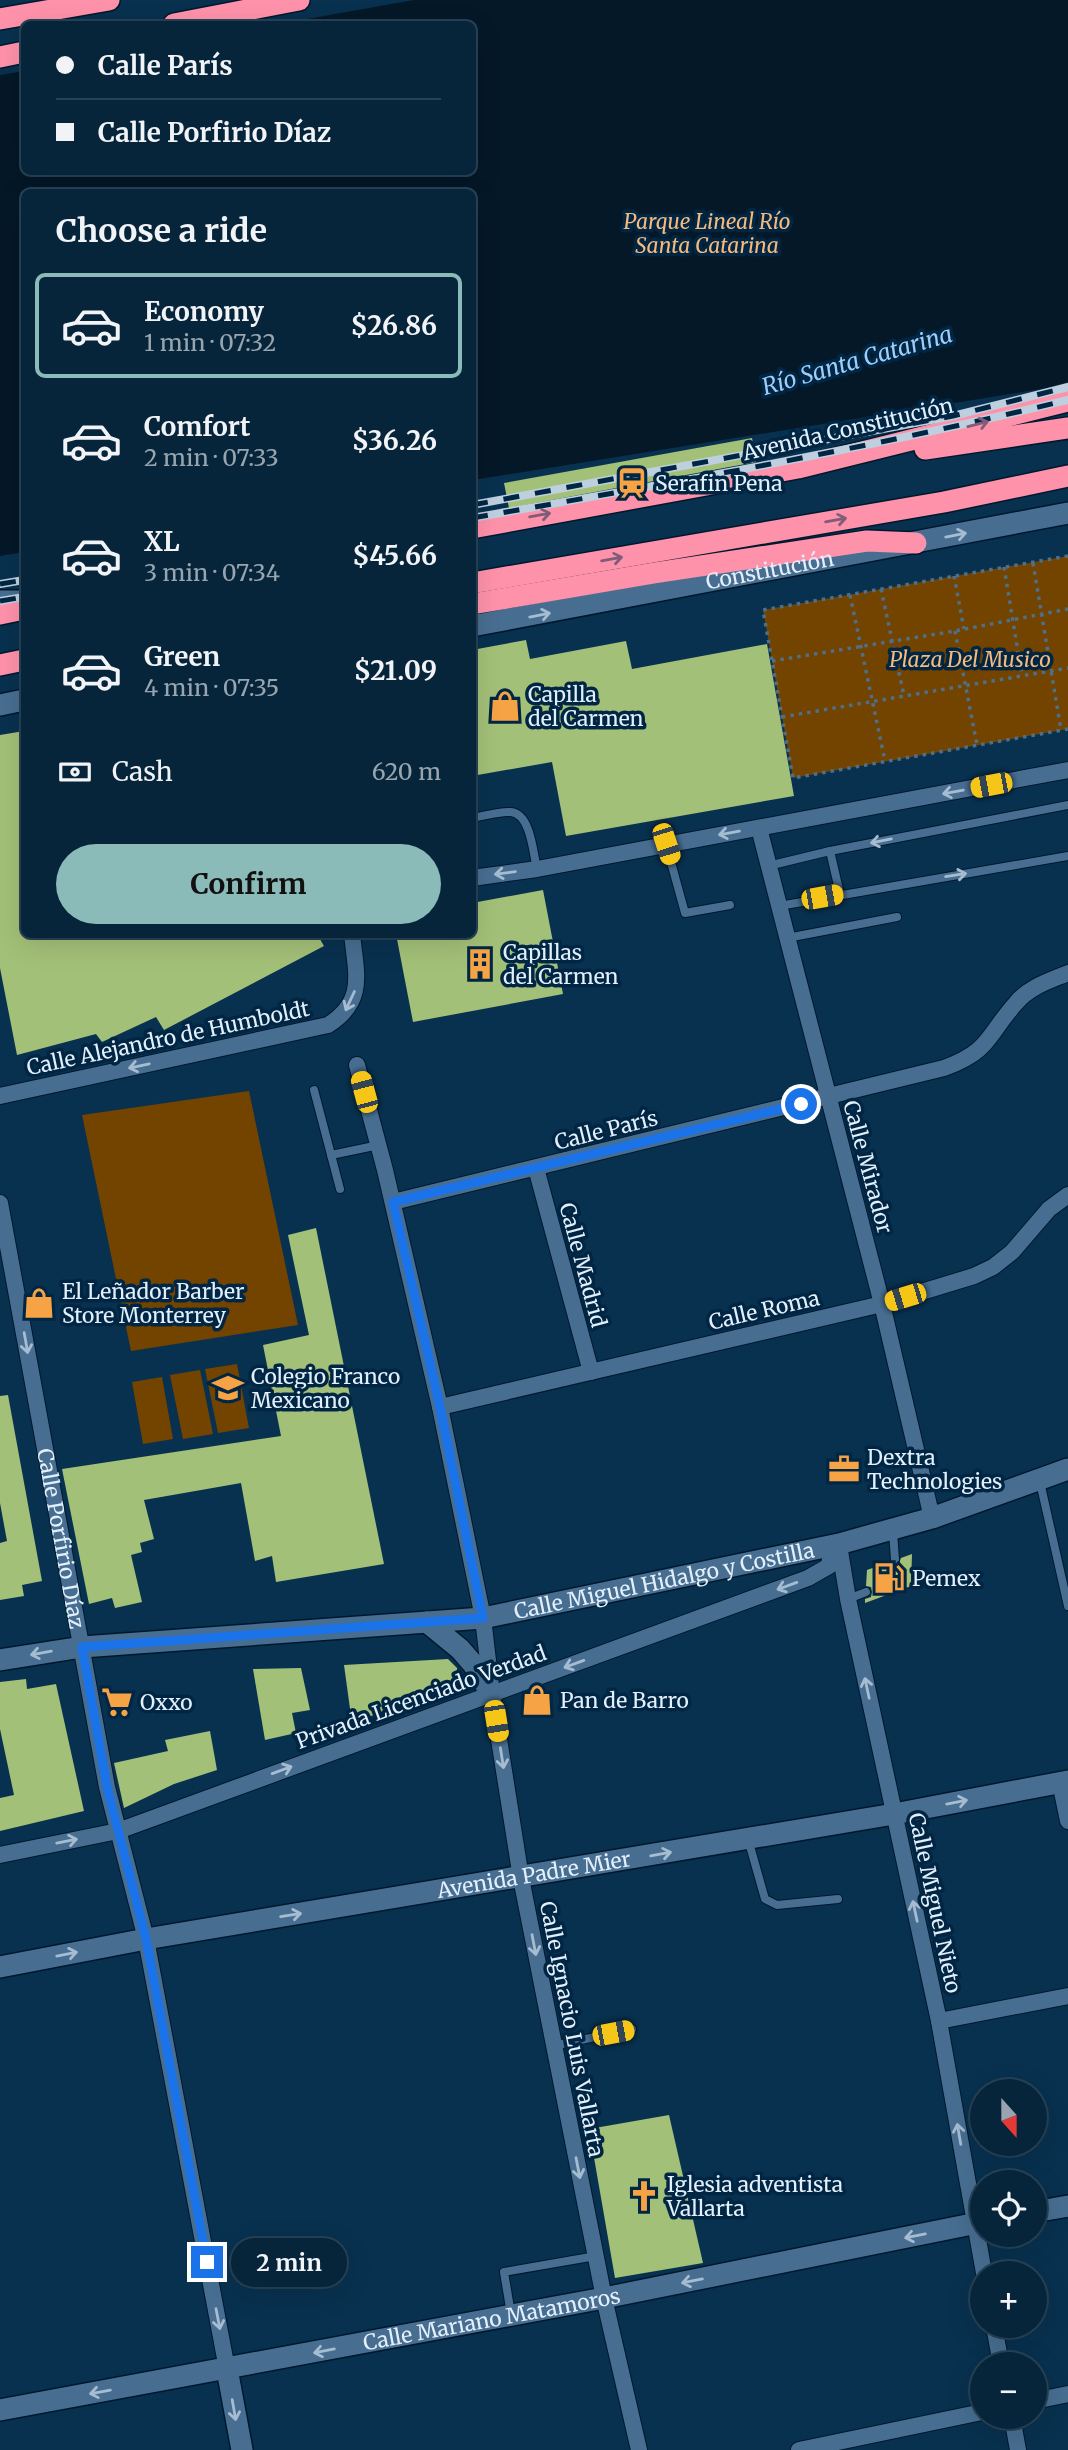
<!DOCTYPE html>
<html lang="en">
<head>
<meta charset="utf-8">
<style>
	:root { --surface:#06253b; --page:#143146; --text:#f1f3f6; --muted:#98a5af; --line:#274255; --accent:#8bbbb9 }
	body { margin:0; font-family:Merriweather,serif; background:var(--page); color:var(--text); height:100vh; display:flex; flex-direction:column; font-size:26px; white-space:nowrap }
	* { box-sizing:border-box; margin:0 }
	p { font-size:23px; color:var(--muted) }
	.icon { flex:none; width:38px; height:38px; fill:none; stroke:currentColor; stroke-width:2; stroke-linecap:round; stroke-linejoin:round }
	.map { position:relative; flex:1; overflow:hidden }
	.drawer { position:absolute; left:21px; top:189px; width:455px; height:749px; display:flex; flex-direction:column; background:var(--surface); border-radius:10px; box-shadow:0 7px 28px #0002,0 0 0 2px var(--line) }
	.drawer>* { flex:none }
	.top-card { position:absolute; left:21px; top:21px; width:455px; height:154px; border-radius:10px; box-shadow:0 7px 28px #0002,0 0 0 2px var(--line); display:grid; align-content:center; height:154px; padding:0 35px; background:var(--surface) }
	.needle { width:46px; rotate:159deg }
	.buttons { position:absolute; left:970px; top:2079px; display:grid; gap:14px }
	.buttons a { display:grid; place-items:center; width:77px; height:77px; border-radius:50%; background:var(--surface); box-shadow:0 7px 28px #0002,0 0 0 2px var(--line); font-size:35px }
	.end { position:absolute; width:32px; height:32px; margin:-16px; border:9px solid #1a73e8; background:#fff; box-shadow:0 0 0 4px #fff }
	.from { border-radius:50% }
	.bubble { position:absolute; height:49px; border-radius:24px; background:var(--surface); box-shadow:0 7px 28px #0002,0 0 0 2px var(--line); font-size:23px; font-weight:700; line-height:49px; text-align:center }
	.car { position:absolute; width:21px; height:42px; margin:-21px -10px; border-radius:9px; box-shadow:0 0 5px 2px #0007; background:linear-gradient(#f5c518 24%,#345 0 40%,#f5c518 0 76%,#345 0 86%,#f5c518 0) }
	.top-card b { display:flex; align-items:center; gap:24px; height:66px; font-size:26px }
	.top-card b+b { border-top:2px solid var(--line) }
	.top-card i { width:18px; height:18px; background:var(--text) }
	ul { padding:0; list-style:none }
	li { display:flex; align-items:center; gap:21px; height:105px; margin:0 14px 10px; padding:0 21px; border:4px solid transparent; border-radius:10px }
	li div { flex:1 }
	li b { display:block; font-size:26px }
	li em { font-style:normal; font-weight:700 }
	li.active { border-color:var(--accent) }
	li>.icon { width:63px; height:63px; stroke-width:1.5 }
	h2 { padding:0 35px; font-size:32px; line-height:84px }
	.pay { display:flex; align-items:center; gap:18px; height:77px; padding:0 35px; font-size:26px }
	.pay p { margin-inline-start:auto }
	.button { display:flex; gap:14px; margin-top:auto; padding:14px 35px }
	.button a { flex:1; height:80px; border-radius:42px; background:var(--accent); color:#111; font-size:28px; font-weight:700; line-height:80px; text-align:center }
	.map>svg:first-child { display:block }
</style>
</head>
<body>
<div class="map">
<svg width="1068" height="2450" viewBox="0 0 1068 2450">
	<rect width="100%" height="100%" fill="#08314f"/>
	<g fill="#734300">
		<polygon points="1068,556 1068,729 793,778 763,610"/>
		<polygon points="249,1091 298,1325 131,1351 82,1115"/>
		<polygon points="237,1364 249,1428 218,1433 205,1369"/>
		<polygon points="200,1370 213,1434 183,1439 170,1375"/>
		<polygon points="162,1377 173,1439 143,1444 132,1382"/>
	</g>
	<polygon fill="#051828" points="414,0 1068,0 1068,382 1047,388 473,480 472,192 24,192 24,552 0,556 0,75 24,71 24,172 472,172 472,24 279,24"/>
	<g fill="#a3c078">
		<polygon points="752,438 756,462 509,508 504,483"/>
		<polygon points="526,640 530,659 626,641 632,669 767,644 794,796 566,836 552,762 472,776 472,650"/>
		<polygon points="24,731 24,934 317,934 324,946 164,1030 156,1017 102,1042 96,1034 17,1055 0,968 0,735"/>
		<polygon points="543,890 563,994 413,1022 396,934 472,934 472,903"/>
		<polygon points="316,1228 384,1564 276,1582 272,1556 255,1561 241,1483 144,1500 154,1539 140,1543 142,1552 131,1555 142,1602 115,1608 112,1598 89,1604 62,1469 281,1436 263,1345 309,1335 288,1235"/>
		<polygon points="8,1395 42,1581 22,1585 24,1596 0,1600 0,1543 7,1541 0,1503 0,1396"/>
		<polygon points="912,1554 911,1586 865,1603 865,1599 871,1597 872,1592 871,1587 866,1586 867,1570 889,1562 893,1566 898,1566 901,1558"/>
		<polygon points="448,1659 457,1668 457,1679 453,1686 352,1723 344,1665"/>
		<polygon points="301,1668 310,1710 292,1713 296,1733 265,1740 253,1669"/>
		<polygon points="26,1679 27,1689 56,1684 84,1811 0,1831 0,1798 14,1795 0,1729 0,1682"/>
		<polygon points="210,1731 217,1770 174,1784 124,1808 114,1763 168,1751 165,1740"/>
		<polygon points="669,2115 703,2263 615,2278 589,2129"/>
	</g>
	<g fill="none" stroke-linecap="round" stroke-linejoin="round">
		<defs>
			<g id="lane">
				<path d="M472 818C484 816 499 811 511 812 531 814 533 853 537 869"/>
				<polyline points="666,844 685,913 730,905"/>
				<polyline points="768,866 830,851"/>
				<polyline points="840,894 830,851 1068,805"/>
				<polyline points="779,906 1068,856"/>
				<polyline points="787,938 897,917"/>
				<polyline points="314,1090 340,1189"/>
				<polyline points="331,1155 379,1145"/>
				<polyline points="1040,1482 1068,1606"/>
				<polyline points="893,1532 895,1560"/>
				<polyline points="848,1599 866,1592"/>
				<polyline points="748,1839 765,1899 777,1905 838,1899"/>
				<polyline points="553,2046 632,2029"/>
				<polyline points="511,2314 504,2272 596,2256"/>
			</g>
			<g id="street">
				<polyline points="759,828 882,1304 932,1518"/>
				<polyline points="472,878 537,869 1068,770"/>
				<polyline points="357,1065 385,1170 440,1407 483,1618 492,1695 521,1878 604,2298 639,2450"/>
				<path d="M0 1096 328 1025C366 1001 356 974 352 934"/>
				<polyline points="536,1168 591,1372"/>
				<path d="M393 1202 944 1068C991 1051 987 1035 1016 1003 1029 987 1049 981 1068 973"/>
				<path id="s1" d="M0 1203 107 1787 146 1939 227 2369"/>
				<polyline points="440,1407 882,1304 974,1276 993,1267 1012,1252 1049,1209 1068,1195"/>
				<polyline points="839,1545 848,1599 939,2021 984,2273"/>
				<polyline points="1060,1782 1068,1821"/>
				<polyline points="0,1855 118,1831 808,1578 829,1566 832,1545"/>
				<polyline points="939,2021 1068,1996"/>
				<polyline points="994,2326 1001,2364"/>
				<polyline points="1034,2401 1068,2394"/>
				<polyline points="1012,2417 1018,2450"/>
				<polyline points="799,2450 982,2412"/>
			</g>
			<g id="secondary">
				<polyline points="0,601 24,601"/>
				<path id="s2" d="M472 626 1068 513"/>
				<polyline points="0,705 24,700"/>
				<polyline points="427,1622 460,1649 473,1664 492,1695"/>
				<path id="s3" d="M0 1660 82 1647 483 1618 839 1544 932 1518 1068 1469"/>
				<path id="s4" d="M0 1967 146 1939 894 1814 1068 1781"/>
				<polyline points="1034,2212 1068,2206"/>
				<polyline points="227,2369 242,2450"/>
				<path id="s5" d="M0 2410 604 2298 982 2222"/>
			</g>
			<g id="highway">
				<polyline points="0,19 109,0"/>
				<polyline points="174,24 299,0"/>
				<polyline points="0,57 24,52"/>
				<polyline points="925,449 1068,428"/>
				<polyline points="472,528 798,468 1068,401"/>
				<polyline points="472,583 944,502 1068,476"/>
				<polyline points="472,604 654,573 867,541 916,543"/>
				<polyline points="0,614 24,609"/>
				<polyline points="0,665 24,660"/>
			</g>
		</defs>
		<use href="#lane" stroke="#00182e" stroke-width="10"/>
		<use href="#street" stroke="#00182e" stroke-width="18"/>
		<use href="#secondary" stroke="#00182e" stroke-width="24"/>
		<use href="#highway" stroke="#00182e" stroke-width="24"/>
		<g stroke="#4f6f87" stroke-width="3.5" stroke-dasharray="3.5 5" stroke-linecap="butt">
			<polyline points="1068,556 763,610 793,778 1068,729"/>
			<polyline points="1033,563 1061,730"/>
			<polyline points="1004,567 1022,676"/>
			<polyline points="954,576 964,629"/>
			<polyline points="881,589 904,696"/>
			<polyline points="850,595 885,761"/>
			<polyline points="955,631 977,745"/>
			<polyline points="772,661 955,631 1068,609"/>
			<polyline points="782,717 1068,668"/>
		</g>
		<use href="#lane" stroke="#476e91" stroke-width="8"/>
		<use href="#street" stroke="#476e91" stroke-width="16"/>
		<use href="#secondary" stroke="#476e91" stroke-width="21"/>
		<use href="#highway" stroke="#fe92aa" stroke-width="21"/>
		<defs>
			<g id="rail">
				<polyline points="472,505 953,416 1068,387"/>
				<path d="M472 518C672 483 871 448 1068 400"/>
				<polyline points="0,584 24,580"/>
				<polyline points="0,601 24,597"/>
			</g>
		</defs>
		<use href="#rail" stroke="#bed0df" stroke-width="8"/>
		<use href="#rail" stroke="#002644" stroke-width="5" stroke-dasharray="16" stroke-linecap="butt"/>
	</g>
	<defs><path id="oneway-shaft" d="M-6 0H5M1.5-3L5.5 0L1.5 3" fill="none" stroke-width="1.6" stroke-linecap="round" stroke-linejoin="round" transform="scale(1.75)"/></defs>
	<g stroke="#7f5c77">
		<use href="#oneway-shaft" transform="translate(978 424) rotate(-14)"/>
		<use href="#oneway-shaft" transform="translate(540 515) rotate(-10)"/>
		<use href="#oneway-shaft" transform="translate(836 520) rotate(-10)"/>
		<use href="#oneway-shaft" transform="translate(612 559) rotate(-10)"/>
	</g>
	<g stroke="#a5bcd1">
		<use href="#oneway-shaft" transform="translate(956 535) rotate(-11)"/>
		<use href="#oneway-shaft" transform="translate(540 615) rotate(-11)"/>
		<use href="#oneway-shaft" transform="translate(953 792) rotate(170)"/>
		<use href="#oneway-shaft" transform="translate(729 833) rotate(170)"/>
		<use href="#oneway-shaft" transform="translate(881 841) rotate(169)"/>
		<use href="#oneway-shaft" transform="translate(505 873) rotate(172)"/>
		<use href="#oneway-shaft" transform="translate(956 875) rotate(-9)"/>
		<use href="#oneway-shaft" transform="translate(350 1001) rotate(115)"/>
		<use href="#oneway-shaft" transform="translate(139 1066) rotate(168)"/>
		<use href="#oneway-shaft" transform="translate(26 1343) rotate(80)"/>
		<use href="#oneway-shaft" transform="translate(787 1586) rotate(160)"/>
		<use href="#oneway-shaft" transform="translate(41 1653) rotate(170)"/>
		<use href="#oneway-shaft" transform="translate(574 1664) rotate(160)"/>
		<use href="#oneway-shaft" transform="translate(867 1688) rotate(-102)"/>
		<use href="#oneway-shaft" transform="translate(502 1758) rotate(81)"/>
		<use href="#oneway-shaft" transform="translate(282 1770) rotate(-20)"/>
		<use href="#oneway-shaft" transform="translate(957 1802) rotate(-11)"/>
		<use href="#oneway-shaft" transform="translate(67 1841) rotate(-11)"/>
		<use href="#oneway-shaft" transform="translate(661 1854) rotate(-10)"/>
		<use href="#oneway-shaft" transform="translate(915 1911) rotate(-102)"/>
		<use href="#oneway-shaft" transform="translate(291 1915) rotate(-9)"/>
		<use href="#oneway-shaft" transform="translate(534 1945) rotate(79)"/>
		<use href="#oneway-shaft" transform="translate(67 1954) rotate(-11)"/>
		<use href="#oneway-shaft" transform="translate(959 2134) rotate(-100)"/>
		<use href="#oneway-shaft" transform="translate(578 2168) rotate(79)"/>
		<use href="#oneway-shaft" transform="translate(915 2236) rotate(169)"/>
		<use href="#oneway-shaft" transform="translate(692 2281) rotate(169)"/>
		<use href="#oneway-shaft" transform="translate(218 2319) rotate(79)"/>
		<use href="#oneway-shaft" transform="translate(324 2351) rotate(169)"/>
		<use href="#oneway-shaft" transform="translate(100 2392) rotate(170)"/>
		<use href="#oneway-shaft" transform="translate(234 2410) rotate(80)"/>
	</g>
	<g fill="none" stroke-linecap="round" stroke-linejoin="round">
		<polyline stroke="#1a73e8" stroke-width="9" points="207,2262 146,1939 107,1787 82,1647 483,1618 440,1407 393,1202 801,1104"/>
	</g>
	<defs>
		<symbol id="station-bare" viewBox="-9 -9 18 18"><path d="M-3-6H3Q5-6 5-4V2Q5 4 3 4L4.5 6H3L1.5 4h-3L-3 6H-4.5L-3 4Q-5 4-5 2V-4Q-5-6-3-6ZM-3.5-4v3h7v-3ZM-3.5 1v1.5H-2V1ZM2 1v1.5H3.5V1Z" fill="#f5a345" stroke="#002644" stroke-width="2.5" paint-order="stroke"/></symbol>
		<symbol id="shop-bare" viewBox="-9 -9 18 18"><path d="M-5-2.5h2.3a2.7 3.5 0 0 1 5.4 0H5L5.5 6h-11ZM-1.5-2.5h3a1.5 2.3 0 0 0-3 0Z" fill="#f5a345" stroke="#002644" stroke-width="2.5" paint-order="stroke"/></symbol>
		<symbol id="building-bare" viewBox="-9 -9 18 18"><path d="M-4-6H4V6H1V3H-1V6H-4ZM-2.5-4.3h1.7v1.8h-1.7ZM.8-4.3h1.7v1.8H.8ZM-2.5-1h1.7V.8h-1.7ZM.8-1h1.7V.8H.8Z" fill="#f5a345" stroke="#002644" stroke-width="2.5" paint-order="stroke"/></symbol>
		<symbol id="school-bare" viewBox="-9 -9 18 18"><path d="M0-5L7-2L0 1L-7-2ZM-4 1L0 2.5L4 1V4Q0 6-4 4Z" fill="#f5a345" stroke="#002644" stroke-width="2.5" paint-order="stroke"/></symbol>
		<symbol id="office-bare" viewBox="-9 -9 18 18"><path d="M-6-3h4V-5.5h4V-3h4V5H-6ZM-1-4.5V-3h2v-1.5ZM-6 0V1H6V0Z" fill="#f5a345" stroke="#002644" stroke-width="2.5" paint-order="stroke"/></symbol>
		<symbol id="fuel-bare" viewBox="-9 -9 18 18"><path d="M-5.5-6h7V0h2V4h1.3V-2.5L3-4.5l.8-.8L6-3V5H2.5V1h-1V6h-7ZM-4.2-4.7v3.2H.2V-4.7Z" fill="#f5a345" stroke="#002644" stroke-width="2.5" paint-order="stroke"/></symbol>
		<symbol id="supermarket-bare" viewBox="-9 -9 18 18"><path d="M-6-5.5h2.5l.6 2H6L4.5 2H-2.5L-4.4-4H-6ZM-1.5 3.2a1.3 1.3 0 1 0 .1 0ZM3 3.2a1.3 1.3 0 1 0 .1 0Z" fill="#f5a345" stroke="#002644" stroke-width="2.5" paint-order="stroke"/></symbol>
		<symbol id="church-bare" viewBox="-9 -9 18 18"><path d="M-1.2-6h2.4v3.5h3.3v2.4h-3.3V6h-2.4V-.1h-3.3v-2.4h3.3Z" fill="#f5a345" stroke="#002644" stroke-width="2.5" paint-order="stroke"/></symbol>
	</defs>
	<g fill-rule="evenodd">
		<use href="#station-bare" x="610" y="461" width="44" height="44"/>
		<use href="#shop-bare" x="483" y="684" width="44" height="44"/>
		<use href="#building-bare" x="458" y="942" width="44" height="44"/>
		<use href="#shop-bare" x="17" y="1281" width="44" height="44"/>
		<use href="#school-bare" x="206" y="1366" width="44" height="44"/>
		<use href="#office-bare" x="822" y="1447" width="44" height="44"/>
		<use href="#fuel-bare" x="867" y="1556" width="44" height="44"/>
		<use href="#shop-bare" x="515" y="1678" width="44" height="44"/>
		<use href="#supermarket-bare" x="95" y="1680" width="44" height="44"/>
		<use href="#church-bare" x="622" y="2174" width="44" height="44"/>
	</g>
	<g text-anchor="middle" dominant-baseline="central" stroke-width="7" stroke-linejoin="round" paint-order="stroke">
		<g font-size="21" font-style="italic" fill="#f7ba7c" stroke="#002644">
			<text x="707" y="221">Parque Lineal Río<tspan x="707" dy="24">Santa Catarina</tspan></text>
			<text x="970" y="659">Plaza Del Musico</text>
		</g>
		<g font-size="21" fill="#e3f0fc" stroke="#002644">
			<text transform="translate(848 429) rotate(-13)">Avenida Constitución</text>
			<text stroke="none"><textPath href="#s2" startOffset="303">Constitución</textPath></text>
			<text transform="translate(168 1038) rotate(-12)">Calle Alejandro de Humboldt</text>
			<text transform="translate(606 1130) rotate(-14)">Calle París</text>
			<text transform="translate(868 1167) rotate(75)">Calle Mirador</text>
			<text transform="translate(583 1265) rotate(75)">Calle Madrid</text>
			<text transform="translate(764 1310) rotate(-13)">Calle Roma</text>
			<text stroke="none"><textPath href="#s1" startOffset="341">Calle Porfirio Díaz</textPath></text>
			<text stroke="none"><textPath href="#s3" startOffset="670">Calle Miguel Hidalgo y Costilla</textPath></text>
			<text transform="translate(421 1697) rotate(-20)">Privada Licenciado Verdad</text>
			<text stroke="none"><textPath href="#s4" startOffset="542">Avenida Padre Mier</textPath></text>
			<text transform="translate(935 1903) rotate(78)">Calle Miguel Nieto</text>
			<text transform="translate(572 2029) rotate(79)">Calle Ignacio Luis Vallarta</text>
			<text stroke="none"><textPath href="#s5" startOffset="500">Calle Mariano Matamoros</textPath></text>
		</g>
		<g font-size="21" fill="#e3f0fc" stroke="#002644" text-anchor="start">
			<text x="655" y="483">Serafin Pena</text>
			<text x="528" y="694">Capilla<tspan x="528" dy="24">del Carmen</tspan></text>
			<text x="503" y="952">Capillas<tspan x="503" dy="24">del Carmen</tspan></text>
			<text x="62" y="1291">El Leñador Barber<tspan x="62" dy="24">Store Monterrey</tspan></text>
			<text x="251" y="1376">Colegio Franco<tspan x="251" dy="24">Mexicano</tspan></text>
			<text x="867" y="1457">Dextra<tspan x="867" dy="24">Technologies</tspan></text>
			<text x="912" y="1578">Pemex</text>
			<text x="560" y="1700">Pan de Barro</text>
			<text x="140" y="1702">Oxxo</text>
			<text x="667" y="2184">Iglesia adventista<tspan x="667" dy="24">Vallarta</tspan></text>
		</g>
		<g font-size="23" font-style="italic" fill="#9dcdf8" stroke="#002644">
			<text transform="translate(857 360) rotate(-16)">Río Santa Catarina</text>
		</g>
	</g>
</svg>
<div class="buttons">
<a><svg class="needle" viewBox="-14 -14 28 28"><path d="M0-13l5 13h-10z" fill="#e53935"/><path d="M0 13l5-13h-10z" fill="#98a5af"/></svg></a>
<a><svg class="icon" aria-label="locate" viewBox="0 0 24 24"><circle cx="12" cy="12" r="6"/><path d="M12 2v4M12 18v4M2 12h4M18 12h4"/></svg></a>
<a>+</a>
<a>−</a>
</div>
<i class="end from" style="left:801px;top:1104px"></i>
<i class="end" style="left:207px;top:2262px"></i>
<div class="bubble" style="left:231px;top:2238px;width:116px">2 min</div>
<i class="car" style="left:991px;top:785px;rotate:259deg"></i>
<i class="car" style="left:666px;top:844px;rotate:162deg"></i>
<i class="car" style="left:822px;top:897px;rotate:80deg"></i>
<i class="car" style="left:364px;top:1092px;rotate:345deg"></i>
<i class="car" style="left:905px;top:1297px;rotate:253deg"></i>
<i class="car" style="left:496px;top:1721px;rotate:171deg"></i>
<i class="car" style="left:613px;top:2033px;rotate:79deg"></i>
<div class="top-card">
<b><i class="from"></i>Calle París</b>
<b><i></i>Calle Porfirio Díaz</b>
</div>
<section class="drawer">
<h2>Choose a ride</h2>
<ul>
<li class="active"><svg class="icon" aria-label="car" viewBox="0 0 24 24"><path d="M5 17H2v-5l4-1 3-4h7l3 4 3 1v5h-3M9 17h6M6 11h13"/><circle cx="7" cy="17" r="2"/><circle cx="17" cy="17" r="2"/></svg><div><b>Economy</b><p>1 min · 07:32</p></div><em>$26.86</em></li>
<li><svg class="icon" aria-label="car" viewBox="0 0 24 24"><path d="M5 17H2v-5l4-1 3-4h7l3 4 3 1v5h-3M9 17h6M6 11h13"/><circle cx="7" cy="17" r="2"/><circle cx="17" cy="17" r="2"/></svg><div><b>Comfort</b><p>2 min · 07:33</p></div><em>$36.26</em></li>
<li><svg class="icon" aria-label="car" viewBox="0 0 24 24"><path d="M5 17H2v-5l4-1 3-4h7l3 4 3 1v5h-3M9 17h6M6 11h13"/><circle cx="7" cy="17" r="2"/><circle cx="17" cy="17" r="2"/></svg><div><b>XL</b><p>3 min · 07:34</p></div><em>$45.66</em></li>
<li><svg class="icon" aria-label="car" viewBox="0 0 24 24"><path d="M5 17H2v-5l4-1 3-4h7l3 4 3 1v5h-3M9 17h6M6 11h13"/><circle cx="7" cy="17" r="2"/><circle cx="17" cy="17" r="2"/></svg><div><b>Green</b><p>4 min · 07:35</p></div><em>$21.09</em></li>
</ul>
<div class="pay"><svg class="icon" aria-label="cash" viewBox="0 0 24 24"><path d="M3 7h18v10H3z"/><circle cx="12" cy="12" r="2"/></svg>Cash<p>620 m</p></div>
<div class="button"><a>Confirm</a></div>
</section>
</div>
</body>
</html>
